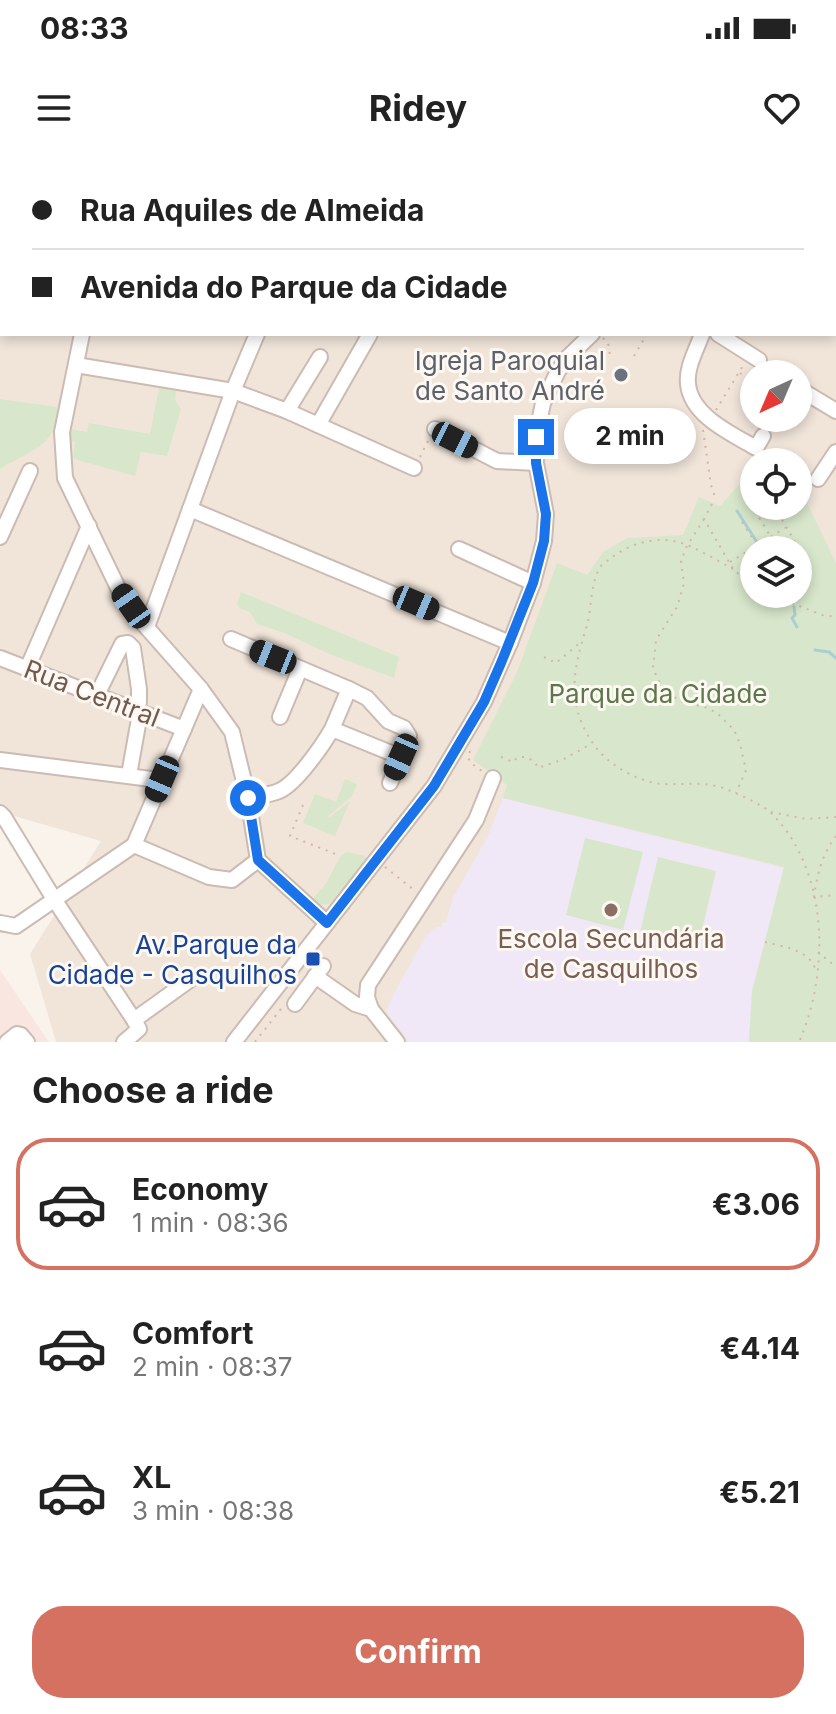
<!DOCTYPE html>
<html lang="en">
<head>
<meta charset="utf-8">
<style>
	:root { --surface:#fff; --page:#f2f2f2; --text:#222; --muted:#767676; --line:#e0e0e0; --accent:#d47160 }
	body { margin:0; font-family:Inter,sans-serif; background:var(--page); color:var(--text); height:100vh; display:flex; flex-direction:column; font-size:30px; white-space:nowrap }
	* { box-sizing:border-box; margin:0 }
	p { font-size:26px; color:var(--muted) }
	.icon { flex:none; width:44px; height:44px; fill:none; stroke:currentColor; stroke-width:2; stroke-linecap:round; stroke-linejoin:round }
	.map { position:relative; height:882px; overflow:hidden }
	.panel { display:flex; flex-direction:column; background:var(--surface); flex:1 }
	.panel>* { flex:none }
	.guide { position:absolute; left:0px; top:0px; width:836px; height:176px; box-shadow:0 4px 12px #0003; display:grid; align-content:center; height:176px; padding:0 32px; background:var(--surface) }
	.needle { width:52px; rotate:224deg }
	.buttons { position:absolute; left:740px; top:200px; display:grid; gap:16px }
	.buttons a { display:grid; place-items:center; width:72px; height:72px; border-radius:50%; background:var(--surface); box-shadow:0 4px 12px #0003; font-size:40px }
	.end { position:absolute; width:36px; height:36px; margin:-18px; border:10px solid #1a73e8; background:#fff; box-shadow:0 0 0 4px #fff }
	.from { border-radius:50% }
	.bubble { position:absolute; height:56px; border-radius:28px; background:var(--surface); box-shadow:0 4px 12px #0003; font-size:26px; font-weight:700; line-height:56px; text-align:center }
	.car { position:absolute; width:24px; height:48px; margin:-24px -12px; border-radius:10px; box-shadow:0 0 6px 2px #0007; background:linear-gradient(#222 24%,#8ab4d8 0 40%,#222 0 76%,#8ab4d8 0 86%,#222 0) }
	.guide b { display:flex; align-items:center; gap:28px; height:76px; font-size:30px }
	.guide b+b { border-top:2px solid var(--line) }
	.guide i { width:20px; height:20px; background:var(--text) }
	ul { padding:0; list-style:none }
	li { display:flex; align-items:center; gap:24px; height:132px; margin:0 16px 12px; padding:0 16px; border:4px solid transparent; border-radius:32px }
	li div { flex:1 }
	li b { display:block; font-size:30px }
	li em { font-style:normal; font-weight:700 }
	li.on { border-color:var(--accent) }
	li>.icon { width:72px; height:72px; stroke-width:1.5 }
	h2 { padding:0 32px; font-size:36px; line-height:96px }
	.primary-button { display:flex; gap:16px; margin-top:auto; padding:16px 32px }
	.primary-button a { flex:1; height:92px; border-radius:32px; background:var(--accent); color:#fff; font-size:32px; font-weight:700; line-height:92px; text-align:center }
	.status { display:flex; justify-content:space-between; align-items:center; height:56px; padding:0 40px; background:var(--surface); direction:ltr }
	.status svg { height:22px; fill:currentColor }
	header { display:flex; justify-content:space-between; align-items:center; height:104px; padding:0 32px; background:var(--surface); font-size:36px; font-weight:700 }
	.map>svg:first-child { display:block }
</style>
</head>
<body>
<div class="status"><b>08:33</b><svg viewBox="0 0 49 12"><path d="M0 12V9h3v3zM5 12V6h3v6zM10 12V3h3v9zM15 12V0h3v12zM26 1h20v11H26zM47 4h2v5h-2z"/></svg></div>
<header><svg class="icon" aria-label="menu" viewBox="0 0 24 24"><path d="M4 6h16M4 12h16M4 18h16"/></svg>Ridey<svg class="icon" aria-label="heart" viewBox="0 0 24 24"><path d="M12 20l-8-8c-3-5 5-10 8-4 3-6 11-1 8 4z"/></svg></header>
<div class="map">
<svg width="836" height="882" viewBox="0 0 836 882">
	<rect width="100%" height="100%" fill="#faf3eb"/>
	<path fill="#f1e5da" fill-rule="evenodd" d="M47 0H836V882H56L30 794 101 681 0 652V165L2 158V174H834V2H47ZM754 214H798V258H754ZM754 302H798V346H754ZM754 390H798V434H754Z"/>
	<polygon fill="#f9e6e0" points="0,810 27,850 49,882 0,882"/>
	<polygon fill="#f0e7f7" points="503,638 784,708 752,831 749,882 409,882 388,855 387,850 392,837 426,776 436,767 442,767 442,764 446,762 453,738 488,676"/>
	<g fill="#d8e7cb" fill-rule="evenodd">
		<polygon points="159,228 176,230 175,240 181,249 167,296 141,292 135,316 74,299 73,296 75,282 69,281 71,269 87,272 89,263 150,274"/>
		<path d="M0 239 57 247C62 284 25 293 0 309Z"/>
		<path d="M754 308V346H798V324L836 403V882H749L752 831 784 707 503 638 507 625 473 600 517 512 557 403 587 415 603 392 627 378 683 375 699 337 720 346ZM754 390H798V434H754Z"/>
		<polygon points="241,432 399,497 394,518 327,493 284,473 257,464 250,452 239,448 237,443"/>
		<polygon points="345,619 357,624 352,636 328,656 330,657 350,641 335,676 303,663 315,634 336,642"/>
		<polygon points="585,678 643,692 623,770 566,755"/>
		<path d="M346 692 362 695 368 699 330 744 319 745 311 741C316 734 324 727 328 720 335 709 335 700 346 692Z"/>
		<polygon points="658,697 716,711 698,787 640,772"/>
	</g>
	<g fill="none" stroke-linecap="round" stroke-linejoin="round">
		<g stroke="#a9cfd2" stroke-width="3">
			<polyline points="737,351 762,390"/>
			<polyline points="789,434 793,440"/>
			<polyline points="794,447 795,455 792,458 797,467"/>
			<polyline points="815,490 829,492 836,498"/>
		</g>
		<defs>
			<g id="minor">
				<polyline points="90,0 90,2"/>
				<polyline points="288,0 291,2"/>
				<polyline points="824,0 827,2"/>
				<polyline points="141,2 142,0"/>
				<polyline points="243,2 244,0"/>
				<polyline points="329,2 330,0"/>
				<polyline points="695,2 696,0"/>
				<polyline points="777,2 778,0"/>
				<polyline points="834,138 836,139"/>
				<polyline points="82,174 62,272 65,318 120,432 141,461 201,529 232,572 248,638 258,700 327,763"/>
				<path d="M702 174C697 189 686 207 688 224 691 256 732 274 756 288L763 276"/>
				<polyline points="718,174 759,200"/>
				<polyline points="76,205 233,231 287,251 414,308"/>
				<polyline points="798,228 836,251"/>
				<polyline points="287,251 320,197"/>
				<polyline points="318,265 370,174"/>
				<polyline points="435,269 497,301 536,303"/>
				<polyline points="818,319 836,292"/>
				<polyline points="190,349 510,483"/>
				<polyline points="0,377 30,311"/>
				<polyline points="459,389 533,423"/>
				<polyline points="147,467 233,231 257,174"/>
				<polyline points="231,479 349,529"/>
				<polyline points="0,498 184,569"/>
				<polyline points="27,509 89,366"/>
				<polyline points="97,535 122,484 128,483 133,488 139,529 139,542 136,550 139,559 129,615"/>
				<polyline points="280,557 300,509"/>
				<polyline points="0,600 151,619 162,619"/>
				<polyline points="390,623 401,597"/>
				<path d="M248 638C257 636 270 635 279 631 296 624 323 585 332 569L401 597 409 576 404 568 388 561 367 538 349 529 332 569"/>
				<polyline points="0,653 4,657 54,739 134,860 139,869 124,882"/>
				<polyline points="134,685 209,717 232,720 258,700"/>
				<polyline points="0,763 16,766 134,685 201,529"/>
				<polyline points="315,816 355,844 371,849 397,882"/>
				<polyline points="295,844 323,806"/>
				<polyline points="371,849 367,837 368,825 476,660 493,618"/>
				<polyline points="134,860 191,819"/>
				<polyline points="7,882 17,874 21,875 27,882"/>
				<polyline points="234,882 434,626 484,542 510,483 533,423 544,381 546,354 536,303 536,277 543,243 558,211 568,197 592,174"/>
			</g>
			<g id="highway">
				<polyline points="13,2 13,0"/>
				<polyline points="0,48 2,41"/>
			</g>
		</defs>
		<use href="#minor" stroke="#cbbbb2" stroke-width="18"/>
		<use href="#highway" stroke="#d8d1ce" stroke-width="26"/>
		<g stroke="#d2b6a9" stroke-width="2" stroke-dasharray="2 6" stroke-linecap="butt">
			<polyline points="659,0 664,2"/>
			<polyline points="603,178 608,183 610,196"/>
			<polyline points="634,196 647,174"/>
			<polyline points="740,213 751,220 748,224 754,228"/>
			<polyline points="716,250 744,204"/>
			<polyline points="770,265 775,258"/>
			<polyline points="703,270 711,325 716,340"/>
			<polyline points="420,297 428,281"/>
			<polyline points="712,344 704,359 733,409 754,428"/>
			<polyline points="774,346 812,411 798,419"/>
			<polyline points="755,351 779,390"/>
			<polyline points="704,359 687,386 681,401 684,423 677,447 656,480 653,508 662,528 670,534 680,541 708,548 718,554 734,570 740,584 746,610 736,633"/>
			<polyline points="742,362 760,390"/>
			<polyline points="730,402 785,368"/>
			<path d="M733 409C718 401 694 386 678 382 655 376 628 384 610 399 607 401 603 403 601 406 590 422 592 448 587 465 574 508 565 541 592 582 606 604 637 622 663 624 683 625 703 621 723 628 736 633 762 644 771 653 829 710 830 812 799 882"/>
			<polyline points="763,434 783,445 792,443 822,455 836,457"/>
			<polyline points="787,434 792,442"/>
			<polyline points="544,497 556,503 582,481"/>
			<polyline points="470,591 468,598 472,604 482,611"/>
			<path d="M501 597 513 602 518 597C527 596 535 600 538 608L564 599 591 584"/>
			<polyline points="303,645 290,676 338,695"/>
			<polyline points="771,652 806,659 836,657"/>
			<path d="M836 676C822 694 817 715 814 737L836 735"/>
			<polyline points="385,707 414,730"/>
			<path d="M765 782C783 787 810 789 816 811"/>
			<polyline points="818,792 836,807"/>
			<polyline points="255,882 284,845"/>
		</g>
		<use href="#minor" stroke="#fff" stroke-width="14"/>
		<use href="#highway" stroke="#ecb6aa" stroke-width="22"/>
	</g>
	<g fill="none" stroke-linecap="round" stroke-linejoin="round">
		<polyline stroke="#1a73e8" stroke-width="10" points="248,638 258,700 327,763 434,626 484,542 501,503 533,423 544,381 546,354 536,303 536,277"/>
	</g>
	<circle fill="#6b7280" stroke="#fdf8f1" stroke-width="3" cx="621" cy="215" r="8"/>
	<circle fill="#8d6e63" stroke="#fdf8f1" stroke-width="3" cx="611" cy="750" r="8"/>
	<rect fill="#1a4fb4" stroke="#fdf8f1" stroke-width="3" x="305" y="791" width="16" height="16" rx="4"/>
	<g text-anchor="middle" dominant-baseline="central" stroke-width="6" stroke-linejoin="round" paint-order="stroke">
		<g font-size="26" fill="#5b616d" stroke="#fdf8f1" text-anchor="end">
			<text x="605" y="200">Igreja Paroquial<tspan x="605" dy="30">de Santo André</tspan></text>
		</g>
		<g font-size="26" fill="#725a51" stroke="#fdf8f1">
			<text transform="translate(92 533) rotate(21)">Rua Central</text>
		</g>
		<g font-size="26" fill="#5b774b" stroke="#fdf8f1">
			<text x="658" y="533">Parque da Cidade</text>
		</g>
		<g font-size="26" fill="#785e54" stroke="#fdf8f1">
			<text x="611" y="778">Escola Secundária<tspan x="611" dy="30">de Casquilhos</tspan></text>
		</g>
		<g font-size="26" fill="#164399" stroke="#fdf8f1" text-anchor="end">
			<text x="297" y="784">Av.Parque da<tspan x="297" dy="30">Cidade - Casquilhos</tspan></text>
		</g>
	</g>
</svg>
<div class="buttons">
<a><svg class="needle" viewBox="-14 -14 28 28"><path d="M0-13l5 13h-10z" fill="#e53935"/><path d="M0 13l5-13h-10z" fill="#767676"/></svg></a>
<a><svg class="icon" aria-label="locate" viewBox="0 0 24 24"><circle cx="12" cy="12" r="6"/><path d="M12 2v4M12 18v4M2 12h4M18 12h4"/></svg></a>
<a><svg class="icon" aria-label="layers" viewBox="0 0 24 24"><path d="M12 4l9 5-9 5-9-5zM3 14l9 5 9-5"/></svg></a>
</div>
<i class="end from" style="left:248px;top:638px"></i>
<i class="end" style="left:536px;top:277px"></i>
<div class="bubble" style="left:564px;top:248px;width:132px">2 min</div>
<i class="car" style="left:455px;top:280px;rotate:117deg"></i>
<i class="car" style="left:416px;top:443px;rotate:113deg"></i>
<i class="car" style="left:131px;top:446px;rotate:325deg"></i>
<i class="car" style="left:273px;top:497px;rotate:292deg"></i>
<i class="car" style="left:401px;top:597px;rotate:204deg"></i>
<i class="car" style="left:162px;top:619px;rotate:203deg"></i>
<div class="guide">
<b><i class="from"></i>Rua Aquiles de Almeida</b>
<b><i></i>Avenida do Parque da Cidade</b>
</div>
</div>
<section class="panel">
<h2>Choose a ride</h2>
<ul>
<li class="on"><svg class="icon" aria-label="car" viewBox="0 0 24 24"><path d="M5 17H2v-5l4-1 3-4h7l3 4 3 1v5h-3M9 17h6M6 11h13"/><circle cx="7" cy="17" r="2"/><circle cx="17" cy="17" r="2"/></svg><div><b>Economy</b><p>1 min · 08:36</p></div><em>€3.06</em></li>
<li><svg class="icon" aria-label="car" viewBox="0 0 24 24"><path d="M5 17H2v-5l4-1 3-4h7l3 4 3 1v5h-3M9 17h6M6 11h13"/><circle cx="7" cy="17" r="2"/><circle cx="17" cy="17" r="2"/></svg><div><b>Comfort</b><p>2 min · 08:37</p></div><em>€4.14</em></li>
<li><svg class="icon" aria-label="car" viewBox="0 0 24 24"><path d="M5 17H2v-5l4-1 3-4h7l3 4 3 1v5h-3M9 17h6M6 11h13"/><circle cx="7" cy="17" r="2"/><circle cx="17" cy="17" r="2"/></svg><div><b>XL</b><p>3 min · 08:38</p></div><em>€5.21</em></li>
</ul>
<div class="primary-button"><a>Confirm</a></div>
</section>
</body>
</html>
